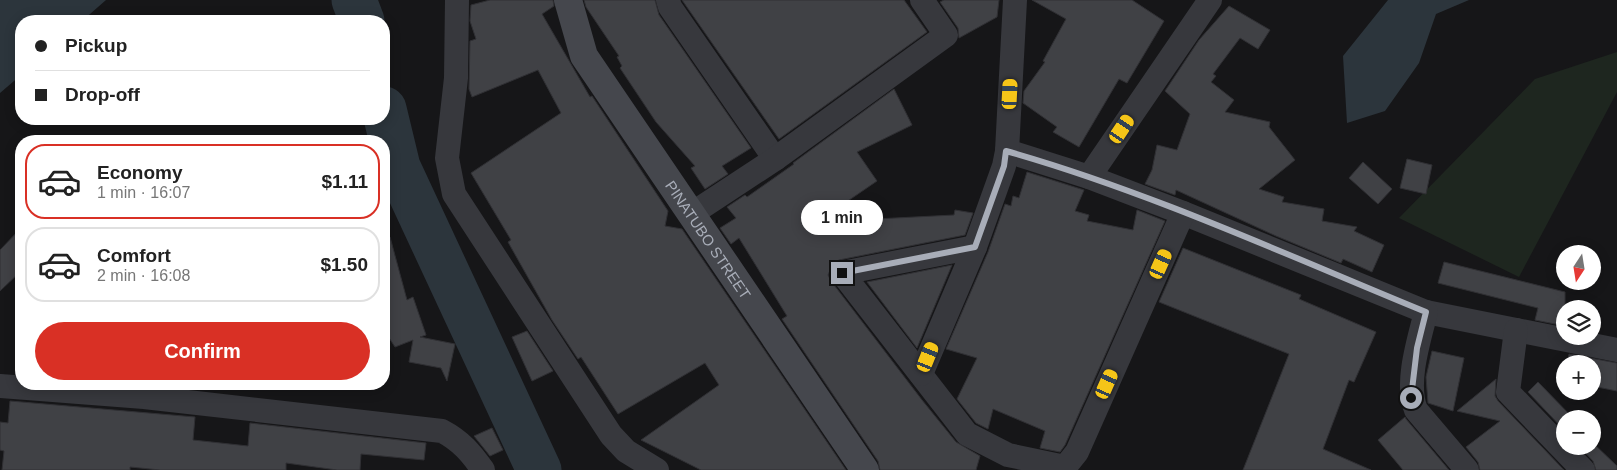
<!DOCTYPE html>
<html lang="en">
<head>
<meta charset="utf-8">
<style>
	:root { --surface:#fff; --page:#f6f6f6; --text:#222; --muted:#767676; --line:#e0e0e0; --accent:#d93025 }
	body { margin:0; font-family:Arial,sans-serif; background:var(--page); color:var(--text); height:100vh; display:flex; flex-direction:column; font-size:19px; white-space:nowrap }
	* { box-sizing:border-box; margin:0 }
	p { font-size:16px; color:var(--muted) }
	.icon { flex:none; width:28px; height:28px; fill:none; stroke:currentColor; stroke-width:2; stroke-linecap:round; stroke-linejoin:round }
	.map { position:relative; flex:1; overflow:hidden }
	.panel { position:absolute; left:15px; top:135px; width:375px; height:255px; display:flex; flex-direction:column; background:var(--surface); border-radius:20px; box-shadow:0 2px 12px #0003 }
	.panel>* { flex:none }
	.banner { position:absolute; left:15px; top:15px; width:375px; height:110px; border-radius:20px; box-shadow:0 2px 12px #0003; display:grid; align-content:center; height:110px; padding:0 20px; background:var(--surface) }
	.needle { width:32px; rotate:192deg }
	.tools { position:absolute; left:1556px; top:245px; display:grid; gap:10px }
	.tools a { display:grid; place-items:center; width:45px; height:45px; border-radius:50%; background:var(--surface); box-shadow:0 2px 12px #0003; font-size:25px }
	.end { position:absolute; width:22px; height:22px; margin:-11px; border:6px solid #a8adb8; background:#111; box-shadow:0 0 0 2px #111 }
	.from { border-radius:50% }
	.bubble { position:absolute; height:35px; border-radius:18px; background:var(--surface); box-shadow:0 2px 12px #0003; font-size:16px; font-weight:700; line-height:35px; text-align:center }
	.car { position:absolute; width:15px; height:30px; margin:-15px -8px; border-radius:6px; box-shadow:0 0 4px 1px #0007; background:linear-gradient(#f5c518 24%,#345 0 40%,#f5c518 0 76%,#345 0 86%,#f5c518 0) }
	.banner b { display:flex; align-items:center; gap:18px; height:48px; font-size:19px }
	.banner b+b { border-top:1px solid var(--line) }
	.banner i { width:12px; height:12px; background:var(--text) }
	ul { padding:9px 0 0; list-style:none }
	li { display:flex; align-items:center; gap:15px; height:75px; margin:0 10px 8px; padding:0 10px; border:2px solid var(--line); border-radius:20px }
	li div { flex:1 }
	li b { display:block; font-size:19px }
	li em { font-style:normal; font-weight:700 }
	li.on { border-color:var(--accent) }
	li>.icon { width:45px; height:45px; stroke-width:1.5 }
	.primary-button { display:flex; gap:10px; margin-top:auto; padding:10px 20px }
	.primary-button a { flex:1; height:58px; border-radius:30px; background:var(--accent); color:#fff; font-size:20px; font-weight:700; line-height:58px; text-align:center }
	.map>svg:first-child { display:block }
</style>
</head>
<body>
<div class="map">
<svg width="1617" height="470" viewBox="0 0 1617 470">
	<rect width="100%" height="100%" fill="#161618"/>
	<polygon fill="#1e261f" points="1617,52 1617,92 1519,277 1399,218 1535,79"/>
	<g fill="#2c353c">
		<polygon points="0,0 106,0 82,21 21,21 21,75 0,93"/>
		<polygon points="1388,0 1469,0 1436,14 1419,63 1385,111 1347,123 1343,56"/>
	</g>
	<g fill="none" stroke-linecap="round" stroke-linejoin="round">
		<g stroke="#2c353c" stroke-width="45">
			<polyline points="354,0 362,21"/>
			<polyline points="384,109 398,167 539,470"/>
		</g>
	</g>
	<g fill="#404145" stroke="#303034">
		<polygon points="490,0 553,0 554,6 542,14 590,97 592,96 668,211 665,226 682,229 846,470 701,470 641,440 719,385 705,363 618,414 581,357 578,359 552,320 508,242 511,240 471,173 561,113 538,70 472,97 469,89 470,41 476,39 470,21 471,5"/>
		<polygon points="584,0 655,0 659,15 751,148 722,166 728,174 705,189 691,168 695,166 656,122 620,68 622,66 617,57 619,56 586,7"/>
		<polygon points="682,0 904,0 927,32 779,139"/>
		<polygon points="944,0 999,0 997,17 959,38 958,28 940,2"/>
		<polygon points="1032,0 1132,0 1164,21 1127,83 1119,79 1079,147 1053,132 1057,127 1023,103 1024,91 1045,62 1043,61 1066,19"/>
		<polygon points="1229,6 1270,30 1258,49 1240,38 1213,74 1216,76 1211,82 1234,100 1225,112 1270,122 1269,127 1295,160 1259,189 1284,197 1282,202 1324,209 1322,221 1357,227 1354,231 1384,245 1372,272 1343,259 1341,263 1276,236 1176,190 1175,195 1145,184 1152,170 1157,145 1177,150 1190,114 1165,91 1199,40"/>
		<polygon points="894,89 912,125 857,152 877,181 817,222 954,215 955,210 973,213 965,235 839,260 833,263 828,275 831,281 922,400 956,442 980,456 976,470 880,470 878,461 782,319 787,316 739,238 731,244 720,228 736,218 727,207 745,195 747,197 794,164 793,163"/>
		<polygon points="1407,159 1432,165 1426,194 1400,188"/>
		<polygon points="1363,162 1392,189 1378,204 1349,178"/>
		<polygon points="1027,172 1084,190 1075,211 1089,215 1087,221 1133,230 1137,210 1165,221 1065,445 1060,452 1040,448 1045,431 993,409 988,429 976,423 957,399 977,358 946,349 988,252 1005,204 1011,206 1013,196 1019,198"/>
		<polygon points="21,228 21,271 0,291 0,250"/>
		<polygon points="390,237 407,300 413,297 426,335 420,337 455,344 447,381 441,368 409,362 413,340 395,347 384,330 384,238"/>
		<polygon points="1183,248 1301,295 1299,299 1376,332 1354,382 1349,380 1323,449 1371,470 1243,470 1289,354 1159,302"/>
		<polygon points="1444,262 1565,292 1565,326 1535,320 1538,308 1438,283"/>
		<polygon points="952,265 917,348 867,282"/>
		<polygon points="527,331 553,371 532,381 512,337"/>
		<polygon points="1432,351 1464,358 1453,411 1428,403 1426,377"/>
		<polygon points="1569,354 1617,363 1617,391 1592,386 1592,364 1567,364"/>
		<polygon points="1496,379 1495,396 1498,401 1564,470 1480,470 1478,462 1466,447 1500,421 1457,411"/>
		<polygon points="1538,382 1574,419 1565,419 1565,431 1528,392"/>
		<polygon points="10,401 195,417 193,440 248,446 250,423 426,443 424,460 361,454 360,470 337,470 286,463 286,470 160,470 130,467 130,470 2,470 4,451 0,450 0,422 8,423"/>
		<polygon points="1405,417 1406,419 1449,470 1403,470 1378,440"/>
		<polygon points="492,428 503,450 490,456 474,436"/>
		<polygon points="1592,442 1617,466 1617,470 1596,470 1593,461 1579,446 1592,446"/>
	</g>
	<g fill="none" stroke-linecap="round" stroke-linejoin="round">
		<g stroke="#37383d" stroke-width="24">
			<polyline points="457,0 456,78 447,158 454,194 611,435 626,451 657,470"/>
			<polyline points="668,0 670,7 775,159"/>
			<polyline points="1007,151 1089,177 1183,213 1426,312 1617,350"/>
			<polyline points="1089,177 1210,0"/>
			<polyline points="693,213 775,159 946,35 922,0"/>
			<polyline points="975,247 842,273 967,434 1008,455 1065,467 1077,452 1183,213"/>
			<path d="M1426 312C1419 340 1405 383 1416 410L1467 470"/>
			<polyline points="1516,330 1508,392 1583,470"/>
			<polyline points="921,374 975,247 1004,166 1007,151 1015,0"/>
			<path d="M0 386 144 397 442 431C461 441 471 453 483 470"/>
		</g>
		<path stroke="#45474d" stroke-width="28" id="s1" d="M568 0 584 56 865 470"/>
	</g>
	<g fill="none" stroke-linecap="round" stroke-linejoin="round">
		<path stroke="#a8adb8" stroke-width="6" d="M842 273 975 247 1004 166 1006 151C1148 191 1289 256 1426 312L1417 348 1411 398"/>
	</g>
	<g text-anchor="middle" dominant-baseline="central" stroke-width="5" stroke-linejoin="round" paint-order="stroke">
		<g font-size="15" fill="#a8adb8" stroke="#111113">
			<text stroke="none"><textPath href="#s1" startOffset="280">PINATUBO STREET</textPath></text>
		</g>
	</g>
</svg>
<div class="tools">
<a><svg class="needle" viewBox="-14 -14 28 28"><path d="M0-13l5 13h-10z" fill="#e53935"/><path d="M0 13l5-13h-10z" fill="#767676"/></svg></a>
<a><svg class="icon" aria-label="layers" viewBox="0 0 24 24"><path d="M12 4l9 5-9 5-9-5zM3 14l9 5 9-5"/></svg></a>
<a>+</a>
<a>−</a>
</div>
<i class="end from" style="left:1411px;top:398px"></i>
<i class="end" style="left:842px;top:273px"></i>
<div class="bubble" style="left:801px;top:200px;width:82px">1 min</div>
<i class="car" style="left:1010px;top:94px;rotate:3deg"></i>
<i class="car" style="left:1122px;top:129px;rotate:34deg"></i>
<i class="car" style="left:1161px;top:264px;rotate:24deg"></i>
<i class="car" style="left:928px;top:357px;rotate:22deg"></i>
<i class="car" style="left:1107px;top:384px;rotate:24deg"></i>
<div class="banner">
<b><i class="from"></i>Pickup</b>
<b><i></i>Drop-off</b>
</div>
<section class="panel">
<ul>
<li class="on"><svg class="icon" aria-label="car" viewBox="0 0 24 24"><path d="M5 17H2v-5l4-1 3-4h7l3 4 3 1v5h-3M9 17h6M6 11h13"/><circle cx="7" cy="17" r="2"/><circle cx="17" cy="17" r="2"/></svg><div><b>Economy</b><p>1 min · 16:07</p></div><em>$1.11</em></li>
<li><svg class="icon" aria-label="car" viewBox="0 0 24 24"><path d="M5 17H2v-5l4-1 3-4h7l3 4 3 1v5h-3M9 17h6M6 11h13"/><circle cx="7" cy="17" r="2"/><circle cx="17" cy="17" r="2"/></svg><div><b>Comfort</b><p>2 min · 16:08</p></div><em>$1.50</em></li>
</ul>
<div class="primary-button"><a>Confirm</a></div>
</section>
</div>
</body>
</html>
